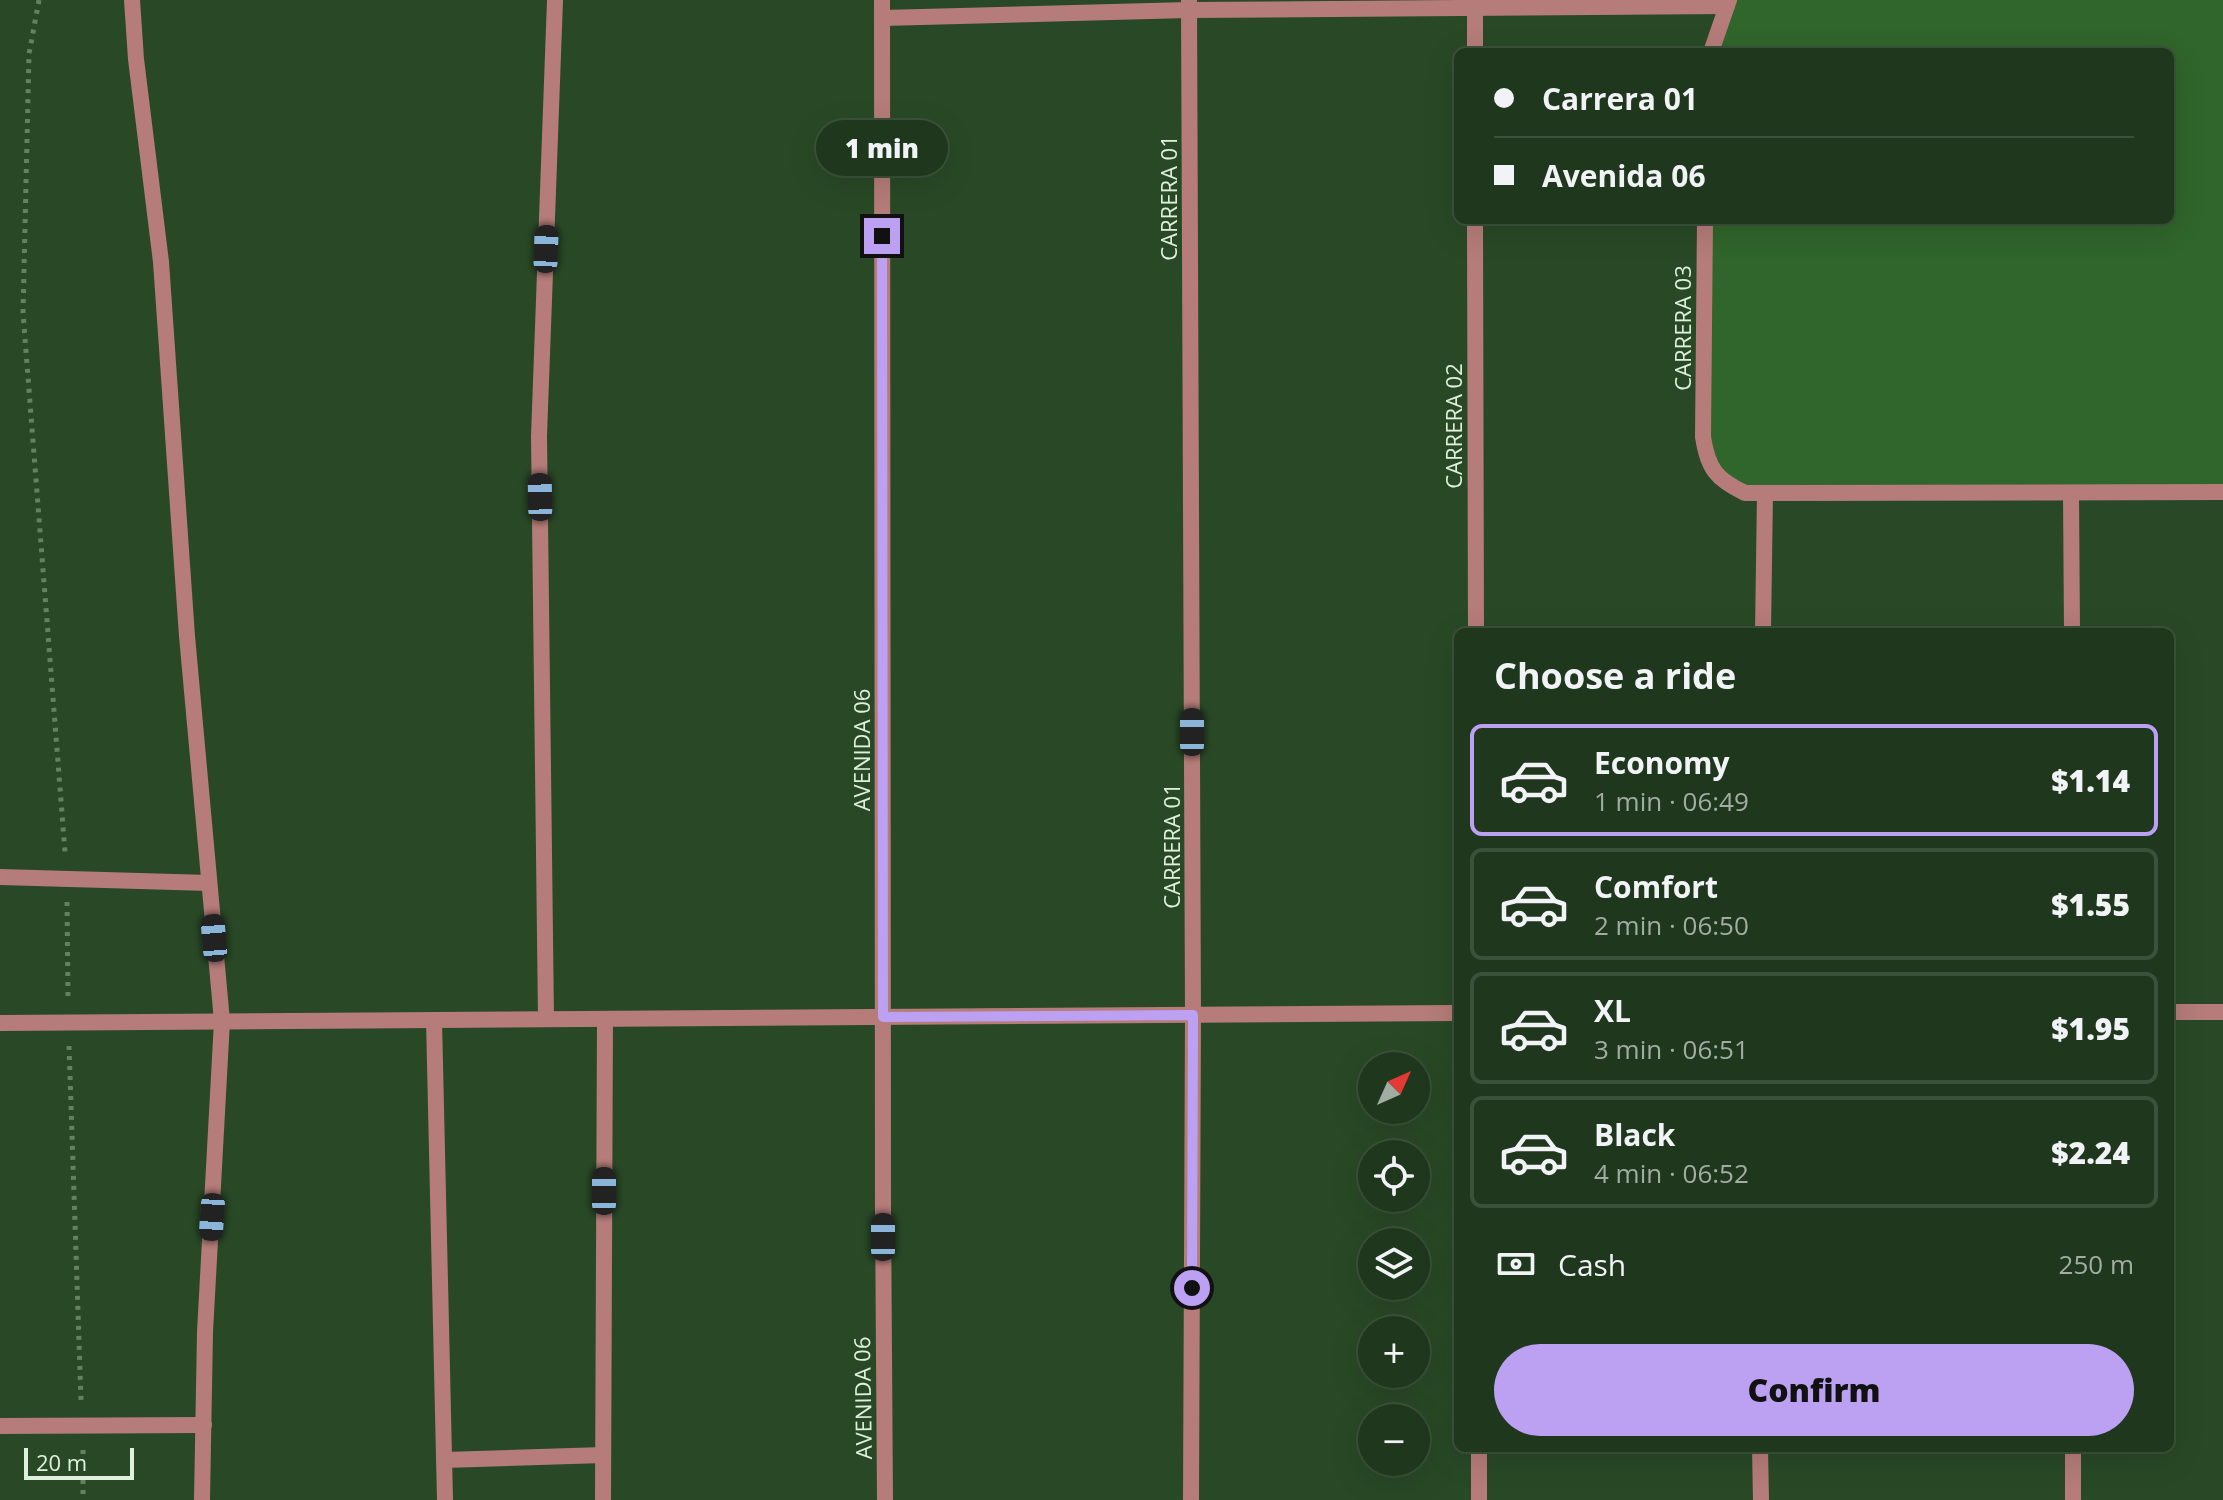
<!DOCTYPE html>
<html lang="en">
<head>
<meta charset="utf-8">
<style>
	:root { --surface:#1f371c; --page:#2c4229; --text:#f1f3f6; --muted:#a1aca3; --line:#3c513b; --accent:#bca0f2 }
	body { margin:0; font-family:"Open Sans",sans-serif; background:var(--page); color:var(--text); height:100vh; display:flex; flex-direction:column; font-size:30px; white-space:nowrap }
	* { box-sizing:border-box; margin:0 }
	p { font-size:26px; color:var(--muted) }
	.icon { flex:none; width:44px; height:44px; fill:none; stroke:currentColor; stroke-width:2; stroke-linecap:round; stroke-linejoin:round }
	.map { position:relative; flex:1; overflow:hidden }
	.details { position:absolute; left:1454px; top:628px; width:720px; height:824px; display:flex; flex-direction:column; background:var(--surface); border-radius:12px; box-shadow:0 8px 32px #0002,0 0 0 2px var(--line) }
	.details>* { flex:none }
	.guide { position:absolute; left:1454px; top:48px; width:720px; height:176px; border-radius:12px; box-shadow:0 8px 32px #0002,0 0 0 2px var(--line); display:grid; align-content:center; height:176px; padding:0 40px; background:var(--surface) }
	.needle { width:52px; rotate:45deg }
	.fabs { position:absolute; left:1358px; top:1052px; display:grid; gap:16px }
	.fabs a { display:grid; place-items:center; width:72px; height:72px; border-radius:50%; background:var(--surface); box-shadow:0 8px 32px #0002,0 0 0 2px var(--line); font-size:40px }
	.scale { position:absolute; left:24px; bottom:20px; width:110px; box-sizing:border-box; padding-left:8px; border:4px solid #dff1dc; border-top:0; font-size:22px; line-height:28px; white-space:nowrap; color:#dff1dc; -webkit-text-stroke:6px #294926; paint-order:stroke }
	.end { position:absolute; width:36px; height:36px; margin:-18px; border:10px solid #bca0f2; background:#111; box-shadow:0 0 0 4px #111 }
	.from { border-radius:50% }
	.bubble { position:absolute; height:56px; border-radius:28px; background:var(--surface); box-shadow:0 8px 32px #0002,0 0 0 2px var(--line); font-size:26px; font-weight:800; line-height:56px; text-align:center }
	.car { position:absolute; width:24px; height:48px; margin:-24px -12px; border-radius:10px; box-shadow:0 0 6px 2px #0007; background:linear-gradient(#222 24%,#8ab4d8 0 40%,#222 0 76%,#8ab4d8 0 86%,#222 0) }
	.guide b { display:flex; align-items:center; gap:28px; height:76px; font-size:30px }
	.guide b+b { border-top:2px solid var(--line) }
	.guide i { width:20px; height:20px; background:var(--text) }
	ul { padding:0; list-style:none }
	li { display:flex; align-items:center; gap:24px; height:112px; margin:0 16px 12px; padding:0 24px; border:4px solid var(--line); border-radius:12px }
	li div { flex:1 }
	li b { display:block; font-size:30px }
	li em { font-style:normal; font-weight:800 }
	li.selected { border-color:var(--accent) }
	li>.icon { width:72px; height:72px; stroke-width:1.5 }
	h2 { padding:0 40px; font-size:36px; line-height:96px }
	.pay { display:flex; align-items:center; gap:20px; height:88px; padding:0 40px; font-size:30px }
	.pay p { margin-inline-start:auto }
	.action { display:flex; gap:16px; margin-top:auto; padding:16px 40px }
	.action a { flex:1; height:92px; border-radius:48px; background:var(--accent); color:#111; font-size:32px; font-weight:800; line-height:92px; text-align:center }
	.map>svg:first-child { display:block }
</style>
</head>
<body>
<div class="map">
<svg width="2223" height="1500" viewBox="0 0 2223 1500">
	<rect width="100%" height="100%" fill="#294926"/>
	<polygon fill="#30652b" points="1729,0 2223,0 2223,492 1745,493 1707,461 1705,220 2170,220 2170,52 1711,52"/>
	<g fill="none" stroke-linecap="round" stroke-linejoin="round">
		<g stroke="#658062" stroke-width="5" stroke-dasharray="4 6" stroke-linecap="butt">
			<polyline points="39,0 29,54 23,313 65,852"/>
			<polyline points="67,902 68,996"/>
			<polyline points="69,1046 81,1400"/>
			<polyline points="83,1450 83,1500"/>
		</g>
		<g stroke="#b57c79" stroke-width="16">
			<polyline points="132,0 136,59 161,262 187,636 222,1021 205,1332 202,1500"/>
			<polyline points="882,0 883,1208 885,1500"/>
			<polyline points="1189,0 1193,1015 1191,1500"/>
			<polyline points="1475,2 1475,52"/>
			<polyline points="882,18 1189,10 1727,6"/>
			<polyline points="1711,52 1729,0"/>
			<polyline points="1475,220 1476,632"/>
			<path d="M1705 220 1703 437C1708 469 1716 479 1745 493L2223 492"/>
			<polyline points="2071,493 2072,632"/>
			<polyline points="1763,632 1765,493"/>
			<polyline points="0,877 209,883"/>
			<polyline points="2170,1012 2223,1012"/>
			<polyline points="546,1019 539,436 555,0"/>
			<polyline points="434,1020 445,1500"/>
			<polyline points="0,1023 1458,1013"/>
			<polyline points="0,1426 204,1425"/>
			<polyline points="1479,1448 1479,1500"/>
			<polyline points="1760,1448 1761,1500"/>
			<polyline points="444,1460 603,1455"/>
			<polyline points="603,1500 605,1019"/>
			<polyline points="2073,1500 2073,1448"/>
		</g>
	</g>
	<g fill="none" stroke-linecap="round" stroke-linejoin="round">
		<polyline stroke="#bca0f2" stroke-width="10" points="882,236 883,1017 1193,1015 1192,1288"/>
	</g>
	<g text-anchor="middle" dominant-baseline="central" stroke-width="8" stroke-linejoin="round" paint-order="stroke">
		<g font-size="22" fill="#dff1dc" stroke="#294926">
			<text transform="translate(1168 198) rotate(-90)">CARRERA 01</text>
			<text transform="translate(1682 328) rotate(-90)">CARRERA 03</text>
			<text transform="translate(1453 426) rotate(-90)">CARRERA 02</text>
			<text transform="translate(861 750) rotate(-90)">AVENIDA 06</text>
			<text transform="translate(1171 846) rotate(-90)">CARRERA 01</text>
			<text transform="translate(862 1398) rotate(-91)">AVENIDA 06</text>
		</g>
	</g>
</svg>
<div class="fabs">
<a><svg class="needle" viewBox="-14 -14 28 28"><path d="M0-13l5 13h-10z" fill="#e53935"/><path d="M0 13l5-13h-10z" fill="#a1aca3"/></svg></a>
<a><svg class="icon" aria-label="locate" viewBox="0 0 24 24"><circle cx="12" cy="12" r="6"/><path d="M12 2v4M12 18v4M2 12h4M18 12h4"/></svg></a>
<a><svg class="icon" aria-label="layers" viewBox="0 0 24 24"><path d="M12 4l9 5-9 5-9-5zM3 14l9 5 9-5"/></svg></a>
<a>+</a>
<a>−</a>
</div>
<div class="scale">20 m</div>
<i class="end from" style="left:1192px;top:1288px"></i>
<i class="end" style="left:882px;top:236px"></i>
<div class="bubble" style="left:816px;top:120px;width:132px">1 min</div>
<i class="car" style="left:546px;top:249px;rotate:2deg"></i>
<i class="car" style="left:540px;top:497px;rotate:359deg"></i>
<i class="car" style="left:1192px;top:732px;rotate:0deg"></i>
<i class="car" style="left:214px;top:938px;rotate:355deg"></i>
<i class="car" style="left:604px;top:1191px;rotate:0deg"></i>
<i class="car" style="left:212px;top:1217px;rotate:184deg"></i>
<i class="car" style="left:883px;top:1237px;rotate:0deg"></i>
<div class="guide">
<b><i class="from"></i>Carrera 01</b>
<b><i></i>Avenida 06</b>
</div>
<section class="details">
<h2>Choose a ride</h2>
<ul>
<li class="selected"><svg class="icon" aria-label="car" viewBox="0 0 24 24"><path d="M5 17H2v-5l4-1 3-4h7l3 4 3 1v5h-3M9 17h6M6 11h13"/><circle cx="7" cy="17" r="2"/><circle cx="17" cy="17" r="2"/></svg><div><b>Economy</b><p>1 min · 06:49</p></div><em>$1.14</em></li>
<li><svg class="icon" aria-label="car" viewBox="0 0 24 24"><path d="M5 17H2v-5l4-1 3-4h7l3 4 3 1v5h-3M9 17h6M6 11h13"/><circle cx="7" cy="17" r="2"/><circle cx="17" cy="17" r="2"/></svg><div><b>Comfort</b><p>2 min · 06:50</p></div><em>$1.55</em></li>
<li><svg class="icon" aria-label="car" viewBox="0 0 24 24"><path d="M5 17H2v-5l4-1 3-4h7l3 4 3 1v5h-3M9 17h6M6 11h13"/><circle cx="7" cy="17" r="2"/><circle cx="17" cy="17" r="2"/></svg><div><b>XL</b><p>3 min · 06:51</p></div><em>$1.95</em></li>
<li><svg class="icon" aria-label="car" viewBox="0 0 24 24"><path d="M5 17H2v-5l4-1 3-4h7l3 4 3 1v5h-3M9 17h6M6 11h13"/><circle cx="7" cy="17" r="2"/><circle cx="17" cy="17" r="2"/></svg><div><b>Black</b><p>4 min · 06:52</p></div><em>$2.24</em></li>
</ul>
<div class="pay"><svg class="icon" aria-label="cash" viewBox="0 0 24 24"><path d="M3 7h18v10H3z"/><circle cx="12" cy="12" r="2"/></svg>Cash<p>250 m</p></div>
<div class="action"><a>Confirm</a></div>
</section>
</div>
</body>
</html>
